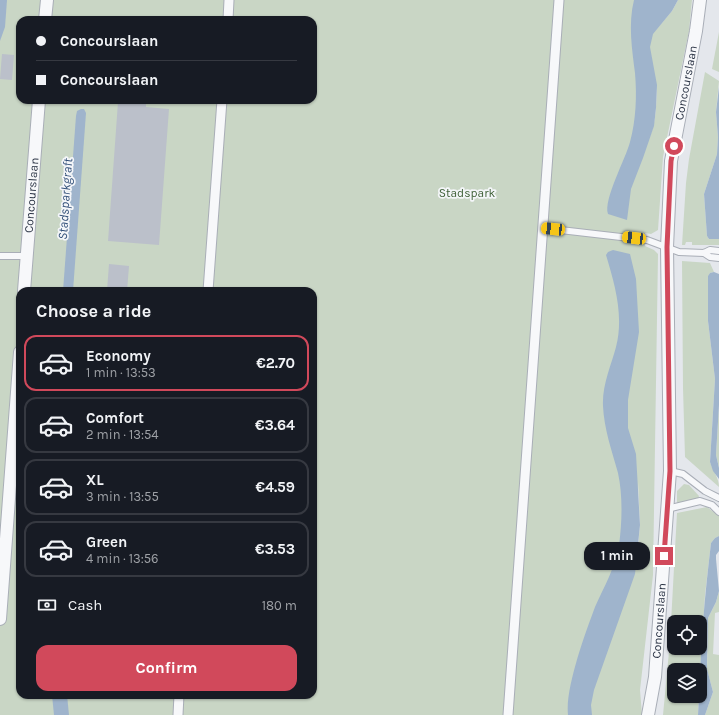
<!DOCTYPE html>
<html lang="en">
<head>
<meta charset="utf-8">
<style>
	:root { --surface:#171b24; --page:#20242c; --text:#f1f3f6; --muted:#9ea1a6; --line:#363941; --accent:#d1495b }
	body { margin:0; font-family:Karla,sans-serif; background:var(--page); color:var(--text); height:100vh; display:flex; flex-direction:column; font-size:15px; white-space:nowrap }
	* { box-sizing:border-box; margin:0 }
	p { font-size:13px; color:var(--muted) }
	.icon { flex:none; width:22px; height:22px; fill:none; stroke:currentColor; stroke-width:2; stroke-linecap:round; stroke-linejoin:round }
	.map { position:relative; flex:1; overflow:hidden }
	.details { position:absolute; left:16px; top:287px; width:301px; height:412px; display:flex; flex-direction:column; background:var(--surface); border-radius:12px; box-shadow:0 1px 3px #0004 }
	.details>* { flex:none }
	.guide { position:absolute; left:16px; top:16px; width:301px; height:88px; border-radius:12px; box-shadow:0 1px 3px #0004; display:grid; align-content:center; height:88px; padding:0 20px; background:var(--surface) }
	.tools { position:absolute; left:667px; top:615px; display:grid; gap:8px }
	.tools a { display:grid; place-items:center; width:40px; height:40px; border-radius:8px; background:var(--surface); box-shadow:0 1px 3px #0004; font-size:20px }
	.end { position:absolute; width:18px; height:18px; margin:-9px; border:5px solid #d1495b; background:#fff; box-shadow:0 0 0 2px #fff }
	.from { border-radius:50% }
	.bubble { position:absolute; height:28px; border-radius:12px; background:var(--surface); box-shadow:0 1px 3px #0004; font-size:13px; font-weight:700; line-height:28px; text-align:center }
	.car { position:absolute; width:12px; height:24px; margin:-12px -6px; border-radius:5px; box-shadow:0 0 3px 1px #0007; background:linear-gradient(#f5c518 24%,#345 0 40%,#f5c518 0 76%,#345 0 86%,#f5c518 0) }
	.guide b { display:flex; align-items:center; gap:14px; height:38px; font-size:15px }
	.guide b+b { border-top:1px solid var(--line) }
	.guide i { width:10px; height:10px; background:var(--text) }
	ul { padding:0; list-style:none }
	li { display:flex; align-items:center; gap:12px; height:56px; margin:0 8px 6px; padding:0 12px; border:2px solid var(--line); border-radius:12px }
	li div { flex:1 }
	li b { display:block; font-size:15px }
	li em { font-style:normal; font-weight:700 }
	li.on { border-color:var(--accent) }
	li>.icon { width:36px; height:36px; stroke-width:1.5 }
	h2 { padding:0 20px; font-size:18px; line-height:48px }
	.pay { display:flex; align-items:center; gap:10px; height:44px; padding:0 20px; font-size:15px }
	.pay p { margin-inline-start:auto }
	.button { display:flex; gap:8px; margin-top:auto; padding:8px 20px }
	.button a { flex:1; height:46px; border-radius:12px; background:var(--accent); color:#fff; font-size:16px; font-weight:700; line-height:46px; text-align:center }
	.map>svg:first-child { display:block }
</style>
</head>
<body>
<div class="map">
<svg width="719" height="715" viewBox="0 0 719 715">
	<rect width="100%" height="100%" fill="#e4e7ec"/>
	<g fill="#c9d6c5" fill-rule="evenodd">
		<path d="M0 0H656L655 31 672 11 678 0H692L689 31 663 157 658 230 651 234 645 233V246L654 250 658 254 653 575 640 690 642 715H0ZM20 20H313V100H20ZM657 85C656 102 657 119 650 136ZM20 291H313V695H20ZM638 482 640 525 637 557Z"/>
		<polygon points="719,32 719,72 712,69"/>
		<polygon points="705,72 719,81 716,112 718,137 717,154 704,194 707,236 709,239 719,239 719,245 692,245 692,242 686,242 685,245 682,245 686,183 689,159"/>
		<path d="M682 261 710 263 714 272 710 273 708 277V321L715 379 710 462C713 471 719 478 719 487L685 457 683 388Z"/>
		<polygon points="719,405 719,468 716,455"/>
		<polygon points="684,484 689,485 699,496 698,499 677,503 677,491"/>
		<path d="M707 507 719 516V536L715 538 711 543 705 595 700 675V670H674V696H699L698 715H663L670 641 677 513ZM674 622H700V648H674Z"/>
		<polygon points="719,591 719,612 715,613 713,654 719,655 719,715 705,715 713,692 707,669 708,618 716,602"/>
	</g>
	<g fill="#9fb4cc">
		<polygon points="0,0 7,0 5,27 0,41"/>
		<path d="M634 0H678L672 11 653 34 650 47 657 85 656 108 654 126 643 158 631 189 627 220 608 214C603 200 626 158 630 142 636 120 637 96 635 73 632 49 628 24 634 0Z"/>
		<polygon points="719,87 719,239 709,239 707,236 704,194 717,154 718,137 716,112"/>
		<polygon points="81,109 84,109 86,113 73,291 63,291 76,116 77,111"/>
		<path d="M613 250 630 254 636 279 639 332 628 400V428L636 454 640 525 635 574 594 690 591 705 592 715H568C565 688 585 634 595 607 604 587 615 568 619 545 622 523 623 496 618 473 612 451 604 429 603 406 602 385 611 366 616 347 624 316 615 285 606 255L608 252Z"/>
		<polygon points="714,272 719,274 719,405 716,455 719,468 719,479 713,471 710,462 715,379 708,321 708,276 710,273"/>
		<path d="M719 536V551L716 555V559L719 591 716 602 708 618 707 662V669L713 692 705 715H698L699 696H700C700 645 705 594 711 543L715 538Z"/>
		<polygon points="52,695 67,695 69,715 54,715"/>
	</g>
	<g fill="#bbc0ca">
		<polygon points="2,54 14,55 12,80 0,79"/>
		<polygon points="118,102 146,104 146,107 169,109 159,245 108,241"/>
		<polygon points="109,264 129,266 127,291 107,291"/>
	</g>
	<g fill="none" stroke-linecap="round" stroke-linejoin="round">
		<defs>
			<g id="service">
				<polyline points="543,228 647,240 679,252 704,253 710,250 719,251"/>
				<polyline points="704,253 710,257 719,258"/>
				<polyline points="0,256 27,256"/>
				<polyline points="670,471 683,474 705,491 719,498"/>
				<polyline points="667,509 700,501 712,505 719,512"/>
			</g>
			<g id="pedestrian">
				<polyline points="228,20 229,0"/>
				<polyline points="208,291 222,100"/>
				<polyline points="178,715 179,695"/>
				<polyline points="508,715 559,0"/>
			</g>
			<g id="minor">
				<polyline points="45,20 47,0"/>
				<path id="s1" d="M24 291 39 100"/>
				<polyline points="0,619 20,352"/>
				<path id="s2" d="M648 715 655 677 670 471 667 247 671 161 696 31 700 0"/>
			</g>
		</defs>
		<use href="#service" stroke="#a9aeb7" stroke-width="8"/>
		<use href="#pedestrian" stroke="#a9aeb7" stroke-width="11"/>
		<use href="#minor" stroke="#a9aeb7" stroke-width="14"/>
		<use href="#service" stroke="#f7f8fa" stroke-width="6"/>
		<use href="#pedestrian" stroke="#f7f8fa" stroke-width="9"/>
		<use href="#minor" stroke="#f7f8fa" stroke-width="12"/>
	</g>
	<g fill="none" stroke-linecap="round" stroke-linejoin="round">
		<polyline stroke="#d1495b" stroke-width="5" points="664,556 670,471 667,247 671,161 674,146"/>
	</g>
	<g text-anchor="middle" dominant-baseline="central" stroke-width="3.5" stroke-linejoin="round" paint-order="stroke">
		<g font-size="12" fill="#2b3445" stroke="#f4f6f9">
			<text stroke="none"><textPath href="#s2" startOffset="635">Concourslaan</textPath></text>
			<text stroke="none"><textPath href="#s1" startOffset="96">Concourslaan</textPath></text>
			<text stroke="none"><textPath href="#s2" startOffset="95">Concourslaan</textPath></text>
		</g>
		<g font-size="12" fill="#3f6138" stroke="#f4f6f9">
			<text x="467" y="193">Stadspark</text>
		</g>
		<g font-size="13" font-style="italic" fill="#34527a" stroke="#f4f6f9">
			<text transform="translate(65 199) rotate(-86)">Stadsparkgraft</text>
		</g>
	</g>
</svg>
<div class="tools">
<a><svg class="icon" aria-label="locate" viewBox="0 0 24 24"><circle cx="12" cy="12" r="6"/><path d="M12 2v4M12 18v4M2 12h4M18 12h4"/></svg></a>
<a><svg class="icon" aria-label="layers" viewBox="0 0 24 24"><path d="M12 4l9 5-9 5-9-5zM3 14l9 5 9-5"/></svg></a>
</div>
<i class="end from" style="left:674px;top:146px"></i>
<i class="end" style="left:664px;top:556px"></i>
<div class="bubble" style="left:584px;top:542px;width:66px">1 min</div>
<i class="car" style="left:553px;top:229px;rotate:276deg"></i>
<i class="car" style="left:634px;top:238px;rotate:277deg"></i>
<div class="guide">
<b><i class="from"></i>Concourslaan</b>
<b><i></i>Concourslaan</b>
</div>
<section class="details">
<h2>Choose a ride</h2>
<ul>
<li class="on"><svg class="icon" aria-label="car" viewBox="0 0 24 24"><path d="M5 17H2v-5l4-1 3-4h7l3 4 3 1v5h-3M9 17h6M6 11h13"/><circle cx="7" cy="17" r="2"/><circle cx="17" cy="17" r="2"/></svg><div><b>Economy</b><p>1 min · 13:53</p></div><em>€2.70</em></li>
<li><svg class="icon" aria-label="car" viewBox="0 0 24 24"><path d="M5 17H2v-5l4-1 3-4h7l3 4 3 1v5h-3M9 17h6M6 11h13"/><circle cx="7" cy="17" r="2"/><circle cx="17" cy="17" r="2"/></svg><div><b>Comfort</b><p>2 min · 13:54</p></div><em>€3.64</em></li>
<li><svg class="icon" aria-label="car" viewBox="0 0 24 24"><path d="M5 17H2v-5l4-1 3-4h7l3 4 3 1v5h-3M9 17h6M6 11h13"/><circle cx="7" cy="17" r="2"/><circle cx="17" cy="17" r="2"/></svg><div><b>XL</b><p>3 min · 13:55</p></div><em>€4.59</em></li>
<li><svg class="icon" aria-label="car" viewBox="0 0 24 24"><path d="M5 17H2v-5l4-1 3-4h7l3 4 3 1v5h-3M9 17h6M6 11h13"/><circle cx="7" cy="17" r="2"/><circle cx="17" cy="17" r="2"/></svg><div><b>Green</b><p>4 min · 13:56</p></div><em>€3.53</em></li>
</ul>
<div class="pay"><svg class="icon" aria-label="cash" viewBox="0 0 24 24"><path d="M3 7h18v10H3z"/><circle cx="12" cy="12" r="2"/></svg>Cash<p>180 m</p></div>
<div class="button"><a>Confirm</a></div>
</section>
</div>
</body>
</html>
